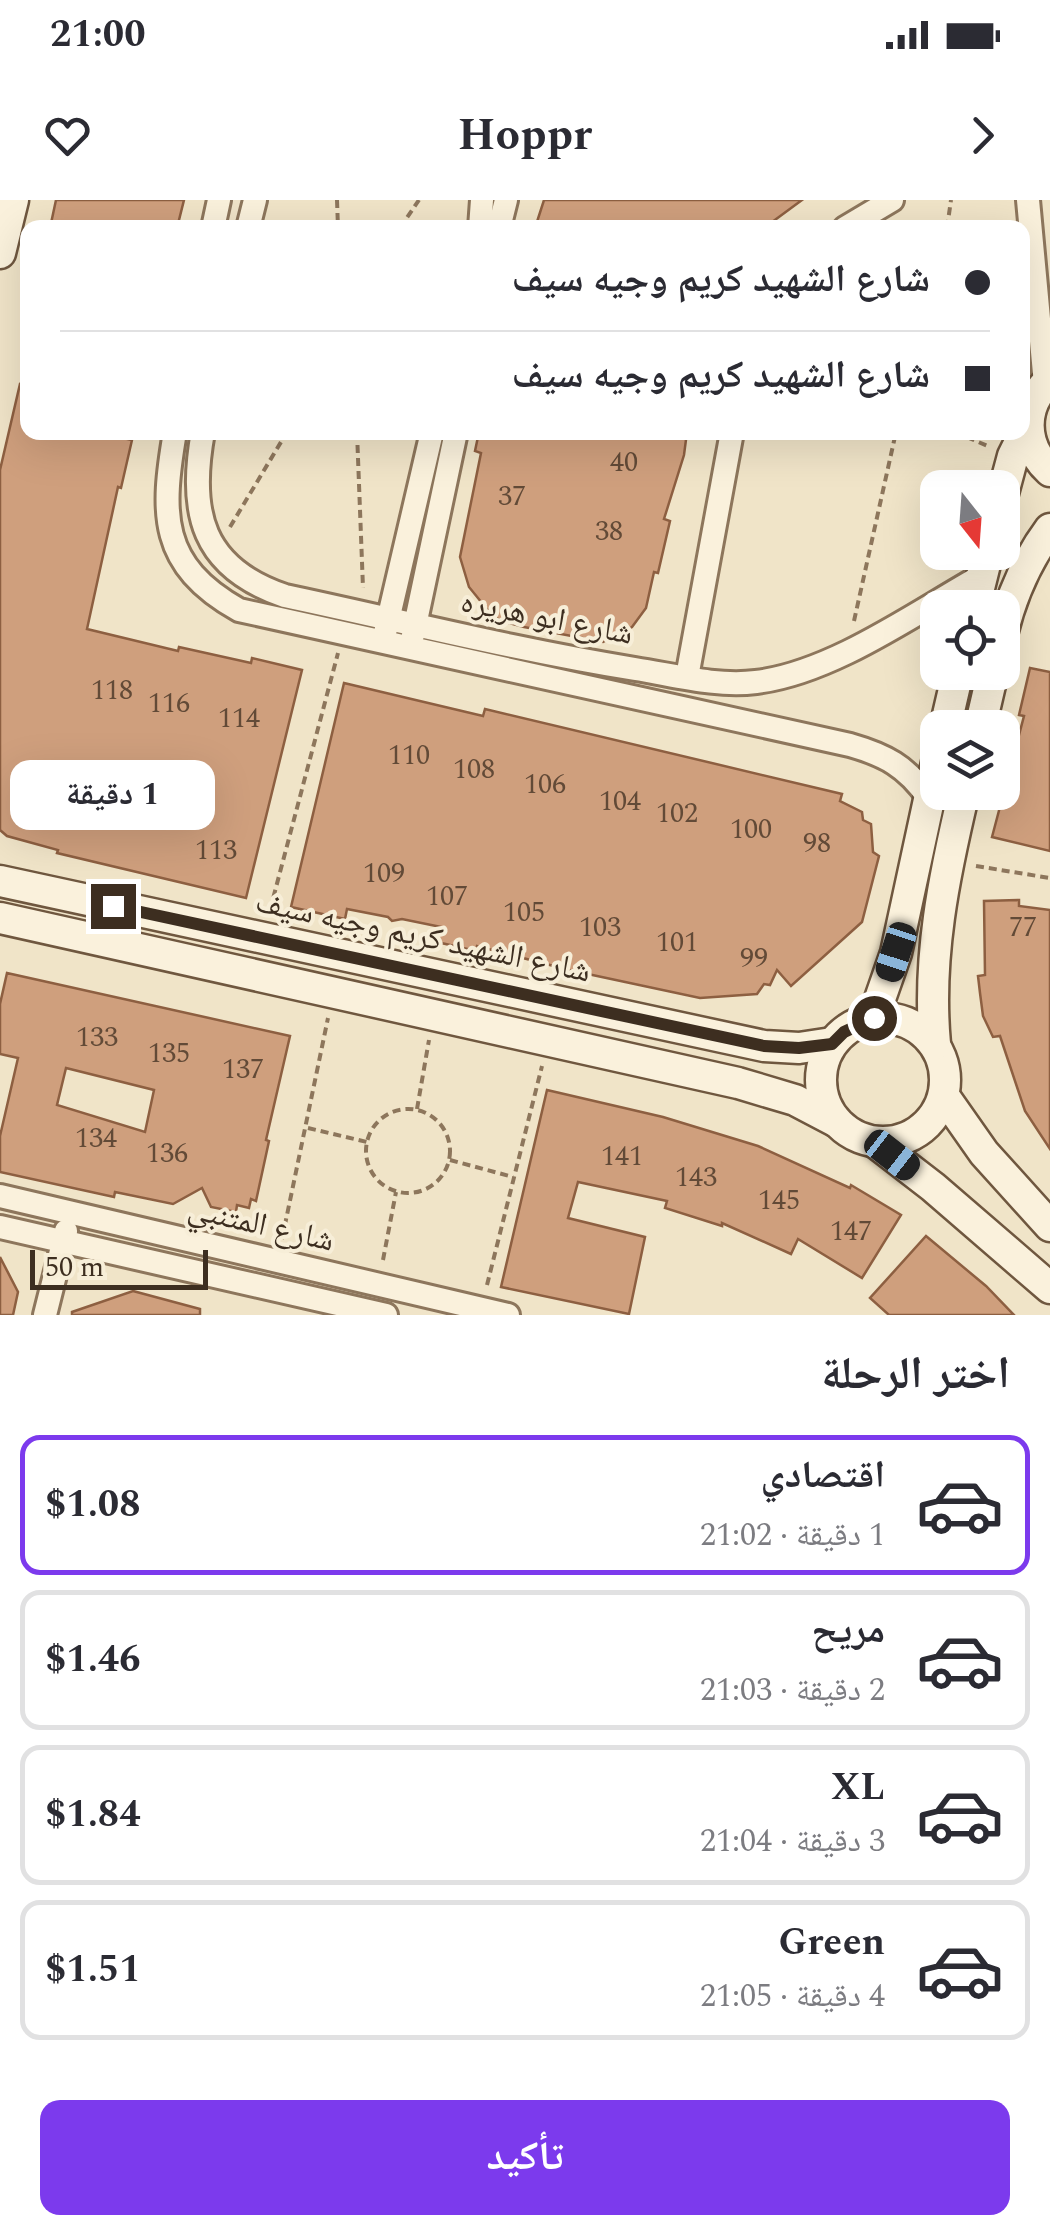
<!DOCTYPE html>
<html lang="ar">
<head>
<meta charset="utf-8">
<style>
	:root { --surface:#fff; --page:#f2f2f3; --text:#2b2b33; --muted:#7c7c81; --line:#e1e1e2; --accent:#7c3aed }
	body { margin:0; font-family:Spectral,"Noto Naskh Arabic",serif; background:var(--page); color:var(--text); direction:rtl; height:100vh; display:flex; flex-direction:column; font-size:38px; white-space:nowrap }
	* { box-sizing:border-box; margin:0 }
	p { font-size:32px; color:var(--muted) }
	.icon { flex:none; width:55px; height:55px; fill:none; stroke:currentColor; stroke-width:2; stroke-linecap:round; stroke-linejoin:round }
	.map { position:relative; height:1115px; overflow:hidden; direction:ltr }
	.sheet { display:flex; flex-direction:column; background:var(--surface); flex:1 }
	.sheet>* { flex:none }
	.banner { position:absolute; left:20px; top:20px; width:1010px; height:220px; border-radius:20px; box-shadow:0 10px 40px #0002; direction:rtl; display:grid; align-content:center; height:220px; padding:0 40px; background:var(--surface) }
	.needle { width:65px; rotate:163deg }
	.tools { position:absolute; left:920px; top:270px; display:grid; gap:20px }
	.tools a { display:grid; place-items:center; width:100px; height:100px; border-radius:20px; background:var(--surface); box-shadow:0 10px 40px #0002; font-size:50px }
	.scale { position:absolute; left:30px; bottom:25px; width:178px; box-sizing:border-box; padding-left:10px; border:5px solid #3d2e20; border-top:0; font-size:28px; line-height:35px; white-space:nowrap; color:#3d2e20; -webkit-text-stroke:8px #f7eed8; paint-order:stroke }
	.end { position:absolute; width:45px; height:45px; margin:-22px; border:12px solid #3d2e20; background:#fff; box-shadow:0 0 0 5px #fff }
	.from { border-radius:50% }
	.bubble { position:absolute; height:70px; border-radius:20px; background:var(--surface); box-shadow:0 10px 40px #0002; font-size:32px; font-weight:700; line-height:70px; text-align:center; direction:rtl }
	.car { position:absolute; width:30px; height:60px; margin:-30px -15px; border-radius:12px; box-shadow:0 0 8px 2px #0007; background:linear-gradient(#222 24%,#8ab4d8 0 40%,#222 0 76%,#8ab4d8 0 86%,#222 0) }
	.banner b { display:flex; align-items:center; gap:35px; height:95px; font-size:38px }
	.banner b+b { border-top:2px solid var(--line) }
	.banner i { width:25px; height:25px; background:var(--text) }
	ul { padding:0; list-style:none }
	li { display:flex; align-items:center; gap:30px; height:140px; margin:0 20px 15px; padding:0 20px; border:5px solid var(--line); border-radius:20px }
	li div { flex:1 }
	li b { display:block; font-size:38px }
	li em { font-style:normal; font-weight:700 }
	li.on { border-color:var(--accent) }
	li>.icon { width:90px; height:90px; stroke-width:1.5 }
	h2 { padding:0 40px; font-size:45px; line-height:120px }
	.action { display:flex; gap:20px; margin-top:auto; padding:20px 40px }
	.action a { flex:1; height:115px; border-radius:20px; background:var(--accent); color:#fff; font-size:40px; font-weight:700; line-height:115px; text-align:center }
	.status { display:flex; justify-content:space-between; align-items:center; height:70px; padding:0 50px; background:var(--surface); direction:ltr }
	.status svg { height:28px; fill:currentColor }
	header { display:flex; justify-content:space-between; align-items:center; height:130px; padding:0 40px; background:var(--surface); font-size:45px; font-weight:700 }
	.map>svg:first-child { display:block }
</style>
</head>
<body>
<div class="status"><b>21:00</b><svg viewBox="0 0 49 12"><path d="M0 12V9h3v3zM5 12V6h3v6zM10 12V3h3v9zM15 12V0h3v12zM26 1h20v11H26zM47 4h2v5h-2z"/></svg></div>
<header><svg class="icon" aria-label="forward" viewBox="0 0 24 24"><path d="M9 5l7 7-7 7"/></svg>Hoppr<svg class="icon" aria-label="heart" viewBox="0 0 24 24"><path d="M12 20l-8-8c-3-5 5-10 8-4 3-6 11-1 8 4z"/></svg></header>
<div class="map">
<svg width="1050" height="1115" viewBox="0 0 1050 1115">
	<rect width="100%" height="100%" fill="#f0e4c8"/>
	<g fill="#cf9f7d" stroke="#8d5f41" stroke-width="2.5" fill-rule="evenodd">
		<polygon points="56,0 184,0 177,28 50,28"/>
		<polygon points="544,0 802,0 764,28 535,28"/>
		<polygon points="20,184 28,185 28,232 96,232 132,240 121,288 118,287 87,429 178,451 179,447 251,463 252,458 302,470 246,698 57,653 58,650 7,636 0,630 0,270"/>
		<polygon points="479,232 585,232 611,238 612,232 687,232 684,255 664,319 670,321 658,373 654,372 646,408 632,427 603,442 524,427 501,421 491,414 469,387 460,357 481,253 475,251"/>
		<polygon points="1030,468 1050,472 1050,651 992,637 1024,516 1019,515"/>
		<polygon points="344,483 483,516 485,509 842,594 840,601 862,612 863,620 871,624 873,652 879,656 862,722 791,786 777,770 770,785 764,784 757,794 700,798 569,770 477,746 476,751 437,742 441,727 402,719 392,721 388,717 347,709 345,719 291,707"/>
		<polygon points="1019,700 1019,706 1050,710 1050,949 1025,911 1000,836 993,837 983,816 980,793 978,776 985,775 984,701"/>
		<path d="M7 773 290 836 266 940 269 941 256 1001 251 999 249 1008 237 1005 236 1012 211 1007 202 988 173 1004 115 992 114 997 0 972V936L18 858 0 854V804ZM66 868 154 890 145 932 57 905Z"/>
		<polygon points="547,890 663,917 758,946 850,988 851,985 901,1015 862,1078 798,1039 791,1054 722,1023 722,1026 665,1008 667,1001 578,982 568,1018 645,1037 629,1114 501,1087"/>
		<polygon points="926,1036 986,1086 1014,1115 889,1115 870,1098"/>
		<polygon points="0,1057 18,1092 13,1115 0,1115"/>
		<polygon points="133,1091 200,1109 200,1115 72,1115 72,1112"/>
	</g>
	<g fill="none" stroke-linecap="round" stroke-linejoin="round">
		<defs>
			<g id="street">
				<polyline points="1028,0 1045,184"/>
				<polyline points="213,28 219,0"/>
				<polyline points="248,28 255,0"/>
				<polyline points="480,28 482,0"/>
				<polyline points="499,28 506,0"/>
				<polyline points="845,28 892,0"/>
				<path d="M175 232C161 314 159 365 239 410L850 545C885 555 906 566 928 597"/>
				<path d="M203 232C188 313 202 368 285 396 402 421 517 450 635 469 674 475 716 487 756 482 832 473 915 413 981 376"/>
				<polyline points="385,433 432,232"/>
				<polyline points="413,435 456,232"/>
				<polyline points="687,477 732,232"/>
				<polyline points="0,996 508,1115"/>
				<polyline points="0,1027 386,1115"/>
				<polyline points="45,1115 66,1031"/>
			</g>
			<g id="secondary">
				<polyline points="0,53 13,0"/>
				<path d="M1050 180C1021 206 1022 245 1050 271"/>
				<polyline points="1002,297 1013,256 1028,226"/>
				<polyline points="974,408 988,352"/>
				<path d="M1002 434C1011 397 1027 360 1050 329"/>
				<polyline points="945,528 958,472"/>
				<polyline points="980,528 993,472"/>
				<polyline points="0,681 764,846 799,848 832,843"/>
				<polyline points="0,718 738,883 795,900 835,921"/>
				<circle cx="883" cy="880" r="62"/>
				<polyline points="873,819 896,753 938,558"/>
				<path d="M935 844C927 758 944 676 964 592"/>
				<polyline points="944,896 984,953 1050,1026"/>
				<polyline points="876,943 933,987 1050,1088"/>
			</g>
		</defs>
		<use href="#street" stroke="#8d765c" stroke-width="28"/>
		<use href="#secondary" stroke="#6f573f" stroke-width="35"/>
		<g stroke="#8d765c" stroke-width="4" stroke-dasharray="8 5" stroke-linecap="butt">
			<polyline points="337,0 338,28"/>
			<polyline points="400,28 419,0"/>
			<polyline points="947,28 951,0"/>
			<polyline points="357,232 363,388"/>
			<polyline points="955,232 990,247"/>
			<polyline points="230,327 287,232"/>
			<polyline points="854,421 896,232"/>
			<polyline points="976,666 1050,678"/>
			<polyline points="270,710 338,453"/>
			<circle cx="408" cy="951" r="42"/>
			<polyline points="417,909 429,840"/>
			<polyline points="308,928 367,942"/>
			<polyline points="450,960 513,977"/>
			<polyline points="282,1039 328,818"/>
			<polyline points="383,1060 396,992"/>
			<polyline points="487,1085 542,866"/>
		</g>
		<use href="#street" stroke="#faf1dc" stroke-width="22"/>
		<use href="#secondary" stroke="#faf1dc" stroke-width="30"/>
	</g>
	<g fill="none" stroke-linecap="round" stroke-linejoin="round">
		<polyline stroke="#3d2e20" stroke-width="12" points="113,706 764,846 799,848 832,844 844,832 874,818"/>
	</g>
	<g text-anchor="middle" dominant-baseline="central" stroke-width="8" stroke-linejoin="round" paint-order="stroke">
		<g font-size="28" fill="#624a37">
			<text x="624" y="262">40</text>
			<text x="512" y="296">37</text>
			<text x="609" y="331">38</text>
			<text x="112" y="490">118</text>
			<text x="169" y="503">116</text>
			<text x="239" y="518">114</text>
			<text x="409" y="555">110</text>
			<text x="474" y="569">108</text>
			<text x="545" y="584">106</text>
			<text x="620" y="601">104</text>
			<text x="677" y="613">102</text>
			<text x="751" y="629">100</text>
			<text x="817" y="643">98</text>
			<text x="216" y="650">113</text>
			<text x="384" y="673">109</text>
			<text x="447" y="696">107</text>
			<text x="524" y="712">105</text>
			<text x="600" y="727">103</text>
			<text x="1023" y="727">77</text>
			<text x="677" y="742">101</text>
			<text x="754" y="758">99</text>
			<text x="97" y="837">133</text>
			<text x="169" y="853">135</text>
			<text x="243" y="869">137</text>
			<text x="96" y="938">134</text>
			<text x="167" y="953">136</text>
			<text x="622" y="956">141</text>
			<text x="696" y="977">143</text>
			<text x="779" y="1000">145</text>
			<text x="851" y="1031">147</text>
		</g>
		<g font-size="32" fill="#3d2e20" stroke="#f7eed8">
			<text transform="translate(547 418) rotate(11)">شارع ابو هريره</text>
			<text transform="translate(423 737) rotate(12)">شارع الشهيد كريم وجيه سيف</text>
			<text transform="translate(261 1025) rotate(13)">شارع المتنبي</text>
		</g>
	</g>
</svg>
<div class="tools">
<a><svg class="needle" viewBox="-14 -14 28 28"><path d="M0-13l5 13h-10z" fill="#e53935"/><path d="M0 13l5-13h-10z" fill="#7c7c81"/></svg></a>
<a><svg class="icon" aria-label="locate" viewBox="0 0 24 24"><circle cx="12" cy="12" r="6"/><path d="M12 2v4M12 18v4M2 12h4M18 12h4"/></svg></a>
<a><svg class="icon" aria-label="layers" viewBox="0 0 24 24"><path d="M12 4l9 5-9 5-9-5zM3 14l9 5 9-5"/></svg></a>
</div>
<div class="scale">50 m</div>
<i class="end from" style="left:874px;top:818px"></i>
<i class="end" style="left:113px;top:706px"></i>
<div class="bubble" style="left:10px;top:560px;width:205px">1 دقيقة</div>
<i class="car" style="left:896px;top:752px;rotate:198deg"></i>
<i class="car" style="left:892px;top:955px;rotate:128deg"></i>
<div class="banner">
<b><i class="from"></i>شارع الشهيد كريم وجيه سيف</b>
<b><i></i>شارع الشهيد كريم وجيه سيف</b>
</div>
</div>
<section class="sheet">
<h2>اختر الرحلة</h2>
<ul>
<li class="on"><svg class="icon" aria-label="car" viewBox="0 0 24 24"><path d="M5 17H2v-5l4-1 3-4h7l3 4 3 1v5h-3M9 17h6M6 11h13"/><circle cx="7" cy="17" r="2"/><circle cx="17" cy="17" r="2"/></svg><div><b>اقتصادي</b><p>1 دقيقة · 21:02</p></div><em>$1.08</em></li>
<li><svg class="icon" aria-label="car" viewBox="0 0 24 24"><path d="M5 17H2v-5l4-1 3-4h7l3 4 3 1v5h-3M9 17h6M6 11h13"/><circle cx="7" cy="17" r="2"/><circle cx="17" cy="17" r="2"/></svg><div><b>مريح</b><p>2 دقيقة · 21:03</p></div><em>$1.46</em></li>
<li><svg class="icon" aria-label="car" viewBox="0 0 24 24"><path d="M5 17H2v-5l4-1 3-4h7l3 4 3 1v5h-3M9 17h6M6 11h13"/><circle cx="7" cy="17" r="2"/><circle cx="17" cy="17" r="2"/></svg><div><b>XL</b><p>3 دقيقة · 21:04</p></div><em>$1.84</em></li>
<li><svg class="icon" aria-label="car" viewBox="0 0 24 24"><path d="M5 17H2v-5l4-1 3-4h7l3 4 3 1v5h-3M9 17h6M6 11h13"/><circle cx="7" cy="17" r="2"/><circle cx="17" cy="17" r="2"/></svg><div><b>Green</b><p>4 دقيقة · 21:05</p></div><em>$1.51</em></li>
</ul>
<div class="action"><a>تأكيد</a></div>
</section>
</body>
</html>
